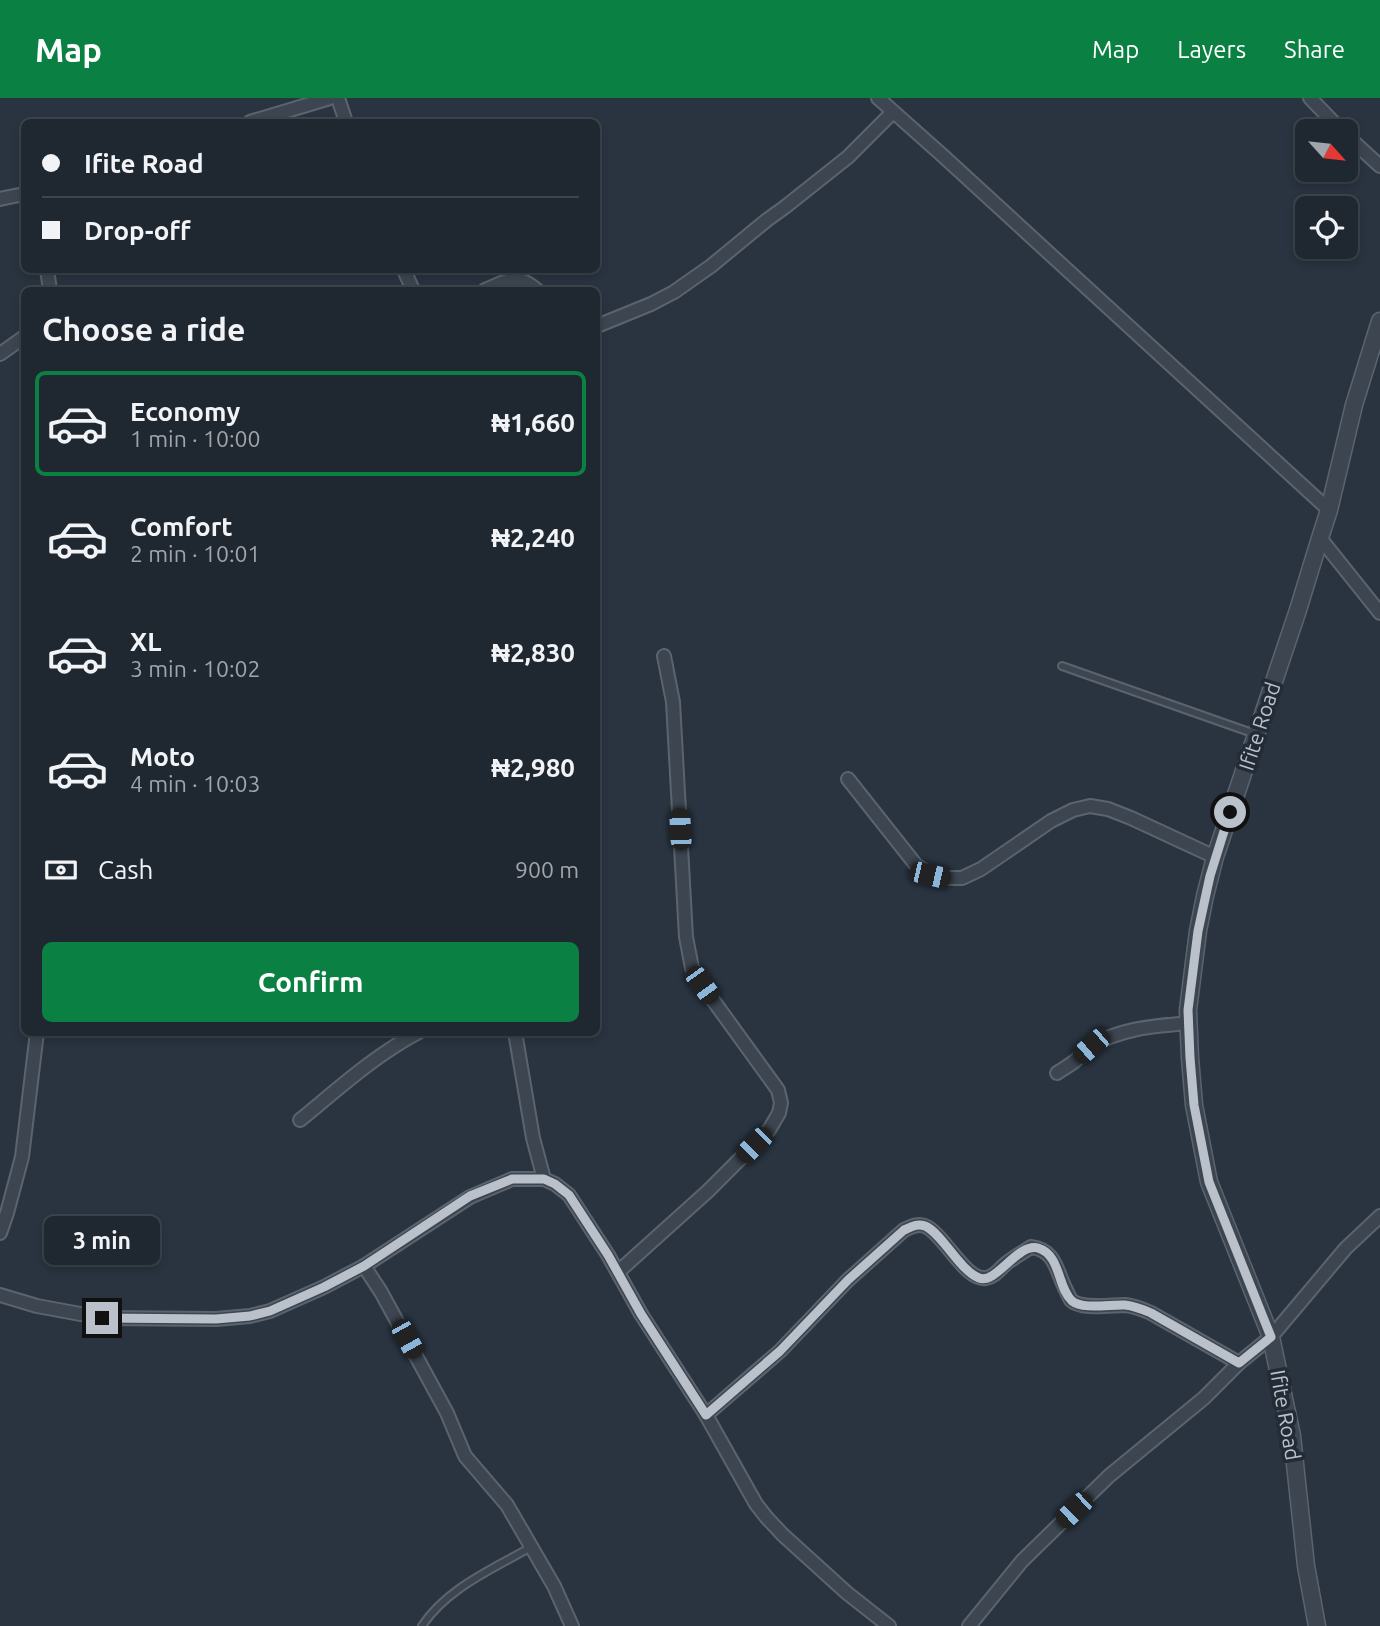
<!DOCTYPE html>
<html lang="en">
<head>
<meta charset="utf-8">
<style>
	:root { --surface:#1f2730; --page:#272f38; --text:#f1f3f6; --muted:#a1a5ab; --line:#3c444c; --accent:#0b8043 }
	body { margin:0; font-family:Ubuntu,sans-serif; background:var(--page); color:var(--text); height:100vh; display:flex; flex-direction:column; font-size:26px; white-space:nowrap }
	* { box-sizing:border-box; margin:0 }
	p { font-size:23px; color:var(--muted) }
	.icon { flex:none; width:38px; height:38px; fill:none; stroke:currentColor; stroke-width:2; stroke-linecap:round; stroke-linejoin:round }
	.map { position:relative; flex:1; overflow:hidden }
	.sheet { position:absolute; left:21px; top:189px; width:579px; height:749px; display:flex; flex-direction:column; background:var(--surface); border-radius:10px; box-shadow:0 4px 10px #0003,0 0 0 2px var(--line) }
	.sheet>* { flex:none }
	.hud { position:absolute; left:21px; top:21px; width:579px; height:154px; border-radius:10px; box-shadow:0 4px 10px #0003,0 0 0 2px var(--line); display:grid; align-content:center; height:154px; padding:0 21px; background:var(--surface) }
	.needle { width:46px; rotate:117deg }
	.controls { position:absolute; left:1295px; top:21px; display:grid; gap:14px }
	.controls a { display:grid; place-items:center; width:63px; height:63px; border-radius:10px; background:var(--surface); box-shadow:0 4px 10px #0003,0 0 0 2px var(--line); font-size:35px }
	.end { position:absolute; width:32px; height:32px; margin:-16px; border:9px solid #bac1ca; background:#111; box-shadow:0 0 0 4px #111 }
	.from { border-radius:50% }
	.bubble { position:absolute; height:49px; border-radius:10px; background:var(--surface); box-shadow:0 4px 10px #0003,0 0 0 2px var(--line); font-size:23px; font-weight:700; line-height:49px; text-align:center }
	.car { position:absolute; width:21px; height:42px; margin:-21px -10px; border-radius:9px; box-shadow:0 0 5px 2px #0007; background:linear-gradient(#222 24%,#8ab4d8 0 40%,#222 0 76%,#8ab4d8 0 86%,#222 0) }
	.hud b { display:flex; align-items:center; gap:24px; height:66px; font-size:26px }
	.hud b+b { border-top:2px solid var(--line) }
	.hud i { width:18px; height:18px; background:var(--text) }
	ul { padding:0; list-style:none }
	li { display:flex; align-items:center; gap:21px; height:105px; margin:0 14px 10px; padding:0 7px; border:4px solid transparent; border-radius:10px }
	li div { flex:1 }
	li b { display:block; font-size:26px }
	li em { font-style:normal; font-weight:700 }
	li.current { border-color:var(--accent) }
	li>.icon { width:63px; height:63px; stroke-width:1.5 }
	h2 { padding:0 21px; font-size:32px; line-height:84px }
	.pay { display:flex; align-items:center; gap:18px; height:77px; padding:0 21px; font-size:26px }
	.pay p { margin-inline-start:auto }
	.button { display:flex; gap:14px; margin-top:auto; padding:14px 21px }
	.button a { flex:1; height:80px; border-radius:10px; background:var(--accent); color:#fff; font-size:28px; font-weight:700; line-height:80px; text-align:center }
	header { display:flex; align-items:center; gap:42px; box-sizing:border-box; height:98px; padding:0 35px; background:var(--accent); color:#fff }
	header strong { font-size:33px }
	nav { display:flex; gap:38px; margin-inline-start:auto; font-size:24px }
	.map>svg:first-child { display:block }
</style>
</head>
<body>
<header>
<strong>Map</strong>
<nav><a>Map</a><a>Layers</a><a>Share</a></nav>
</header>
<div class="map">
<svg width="1380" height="1528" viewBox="0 0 1380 1528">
	<rect width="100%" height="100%" fill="#293440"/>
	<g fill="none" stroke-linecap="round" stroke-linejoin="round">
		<defs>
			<g id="service">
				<polyline points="1062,568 1255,636"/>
				<path d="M422 1528C447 1490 493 1471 531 1449"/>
			</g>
			<g id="minor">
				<polyline points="338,0 346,24"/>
				<polyline points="878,0 942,57 1329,412"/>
				<polyline points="1310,0 1342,33"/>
				<polyline points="250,24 330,0"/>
				<polyline points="1346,37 1380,68"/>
				<polyline points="0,101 24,96"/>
				<polyline points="47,172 50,192"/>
				<polyline points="404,172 413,192"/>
				<path d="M485 192C507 183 516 174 537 192"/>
				<polyline points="597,228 651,206 674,194 711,168 767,122 785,109 848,59 893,14"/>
				<polyline points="0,256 24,239"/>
				<polyline points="1320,440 1380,515"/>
				<polyline points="848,681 916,767 931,777 947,780 962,780 981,771 1051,723 1073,712 1090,708 1108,711 1131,720 1215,759"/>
				<polyline points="515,934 533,1040 544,1081 555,1086 569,1097 608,1157 641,1216 706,1317 756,1406 767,1420 783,1437 847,1495 889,1528"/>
				<path d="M1057 975C1063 971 1070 967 1075 963 1081 958 1086 952 1092 948 1120 930 1156 928 1189 925"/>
				<path d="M300 1022C338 991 375 957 419 934"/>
				<polyline points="0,1135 7,1115 22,1059 37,934"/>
				<polyline points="364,1168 381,1194 447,1315 465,1358 507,1407 554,1488 572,1528"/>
				<polyline points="618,1174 708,1093 769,1032 779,1015 781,1005 778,992 702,887 692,870 686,839 673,604 664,558"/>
				<polyline points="0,1197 37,1208 102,1220 216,1221 250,1218 270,1213 324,1189 364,1168 470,1099 512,1081 544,1081"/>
				<path d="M706 1317 780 1253 848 1182 904 1132C911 1129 917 1125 925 1128 944 1136 965 1183 986 1180 995 1179 1001 1169 1008 1164 1015 1159 1023 1154 1031 1149 1056 1152 1056 1173 1066 1192 1068 1196 1069 1199 1071 1202 1081 1212 1111 1207 1125 1207 1134 1208 1142 1211 1151 1215L1239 1265"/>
				<polyline points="969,1528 1022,1463 1109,1378 1204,1300 1239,1265 1271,1239 1346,1150 1380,1118"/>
			</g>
			<polyline id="tertiary" points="1317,1528 1306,1468 1292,1338 1271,1239 1209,1084 1194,1007 1190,960 1188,912 1198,833 1205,798 1215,759 1298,512 1320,440 1329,412 1354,307 1380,223"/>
		</defs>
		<use href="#service" stroke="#5b646e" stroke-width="10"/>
		<use href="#minor" stroke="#5b646e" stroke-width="16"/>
		<use href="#tertiary" stroke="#5b646e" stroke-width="19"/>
		<use href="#service" stroke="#3d4650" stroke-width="6"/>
		<use href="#minor" stroke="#3d4650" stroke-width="12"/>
		<use href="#tertiary" stroke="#3d4650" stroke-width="16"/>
	</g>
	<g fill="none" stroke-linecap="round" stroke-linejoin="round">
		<path stroke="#bac1ca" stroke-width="9" d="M102 1220 216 1221 250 1218 270 1213 324 1189 364 1168 470 1098 512 1081H544L555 1086 569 1097 608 1157 641 1216 706 1317 780 1253 848 1182 904 1132C911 1129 917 1125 925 1128 942 1135 959 1172 979 1180 996 1187 1018 1144 1038 1150 1061 1157 1057 1189 1072 1203 1083 1212 1111 1206 1125 1207 1135 1208 1142 1211 1151 1215L1239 1265 1271 1239 1209 1084 1194 1007 1190 960 1188 912 1198 833 1210 778 1230 714"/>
	</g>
	<g text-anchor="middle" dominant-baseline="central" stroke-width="7" stroke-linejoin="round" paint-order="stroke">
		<g font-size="21" fill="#bac1ca" stroke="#222b36">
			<text transform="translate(1259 628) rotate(-72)">Ifite Road</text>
			<text transform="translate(1286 1317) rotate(80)">Ifite Road</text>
		</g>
	</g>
</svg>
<div class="controls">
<a><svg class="needle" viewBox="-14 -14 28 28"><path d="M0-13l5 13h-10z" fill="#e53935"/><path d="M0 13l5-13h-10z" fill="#a1a5ab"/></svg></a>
<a><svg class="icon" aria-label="locate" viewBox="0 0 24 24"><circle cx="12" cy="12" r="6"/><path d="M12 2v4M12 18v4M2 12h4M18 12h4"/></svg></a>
</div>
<i class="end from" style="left:1230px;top:714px"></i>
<i class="end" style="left:102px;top:1220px"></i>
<div class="bubble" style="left:44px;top:1118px;width:116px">3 min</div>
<i class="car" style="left:680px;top:731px;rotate:357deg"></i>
<i class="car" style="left:930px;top:777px;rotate:103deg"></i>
<i class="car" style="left:702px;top:887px;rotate:144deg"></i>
<i class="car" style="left:1091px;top:948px;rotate:229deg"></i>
<i class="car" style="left:754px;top:1047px;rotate:225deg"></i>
<i class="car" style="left:407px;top:1241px;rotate:151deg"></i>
<i class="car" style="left:1074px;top:1412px;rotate:226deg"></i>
<div class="hud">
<b><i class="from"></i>Ifite Road</b>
<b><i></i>Drop-off</b>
</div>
<section class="sheet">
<h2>Choose a ride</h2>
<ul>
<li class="current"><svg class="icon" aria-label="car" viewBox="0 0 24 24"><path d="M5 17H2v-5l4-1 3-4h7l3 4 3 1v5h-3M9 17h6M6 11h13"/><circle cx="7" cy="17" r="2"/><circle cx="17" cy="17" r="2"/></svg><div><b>Economy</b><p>1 min · 10:00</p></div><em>₦1,660</em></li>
<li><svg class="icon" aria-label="car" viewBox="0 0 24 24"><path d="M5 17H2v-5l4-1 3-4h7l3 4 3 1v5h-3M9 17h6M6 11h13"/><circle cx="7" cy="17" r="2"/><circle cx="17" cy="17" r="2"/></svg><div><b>Comfort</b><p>2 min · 10:01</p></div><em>₦2,240</em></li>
<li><svg class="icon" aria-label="car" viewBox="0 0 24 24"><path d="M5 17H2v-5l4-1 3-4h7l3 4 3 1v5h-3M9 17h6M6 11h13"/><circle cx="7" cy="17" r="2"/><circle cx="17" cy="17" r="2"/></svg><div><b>XL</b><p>3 min · 10:02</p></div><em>₦2,830</em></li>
<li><svg class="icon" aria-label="car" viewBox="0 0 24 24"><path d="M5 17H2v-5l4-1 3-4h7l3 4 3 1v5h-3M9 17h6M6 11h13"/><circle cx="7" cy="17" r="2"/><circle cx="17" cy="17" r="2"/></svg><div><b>Moto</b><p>4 min · 10:03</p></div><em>₦2,980</em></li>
</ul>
<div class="pay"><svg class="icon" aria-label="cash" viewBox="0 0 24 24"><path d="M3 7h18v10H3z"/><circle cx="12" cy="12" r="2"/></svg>Cash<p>900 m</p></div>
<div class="button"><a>Confirm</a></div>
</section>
</div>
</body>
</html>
